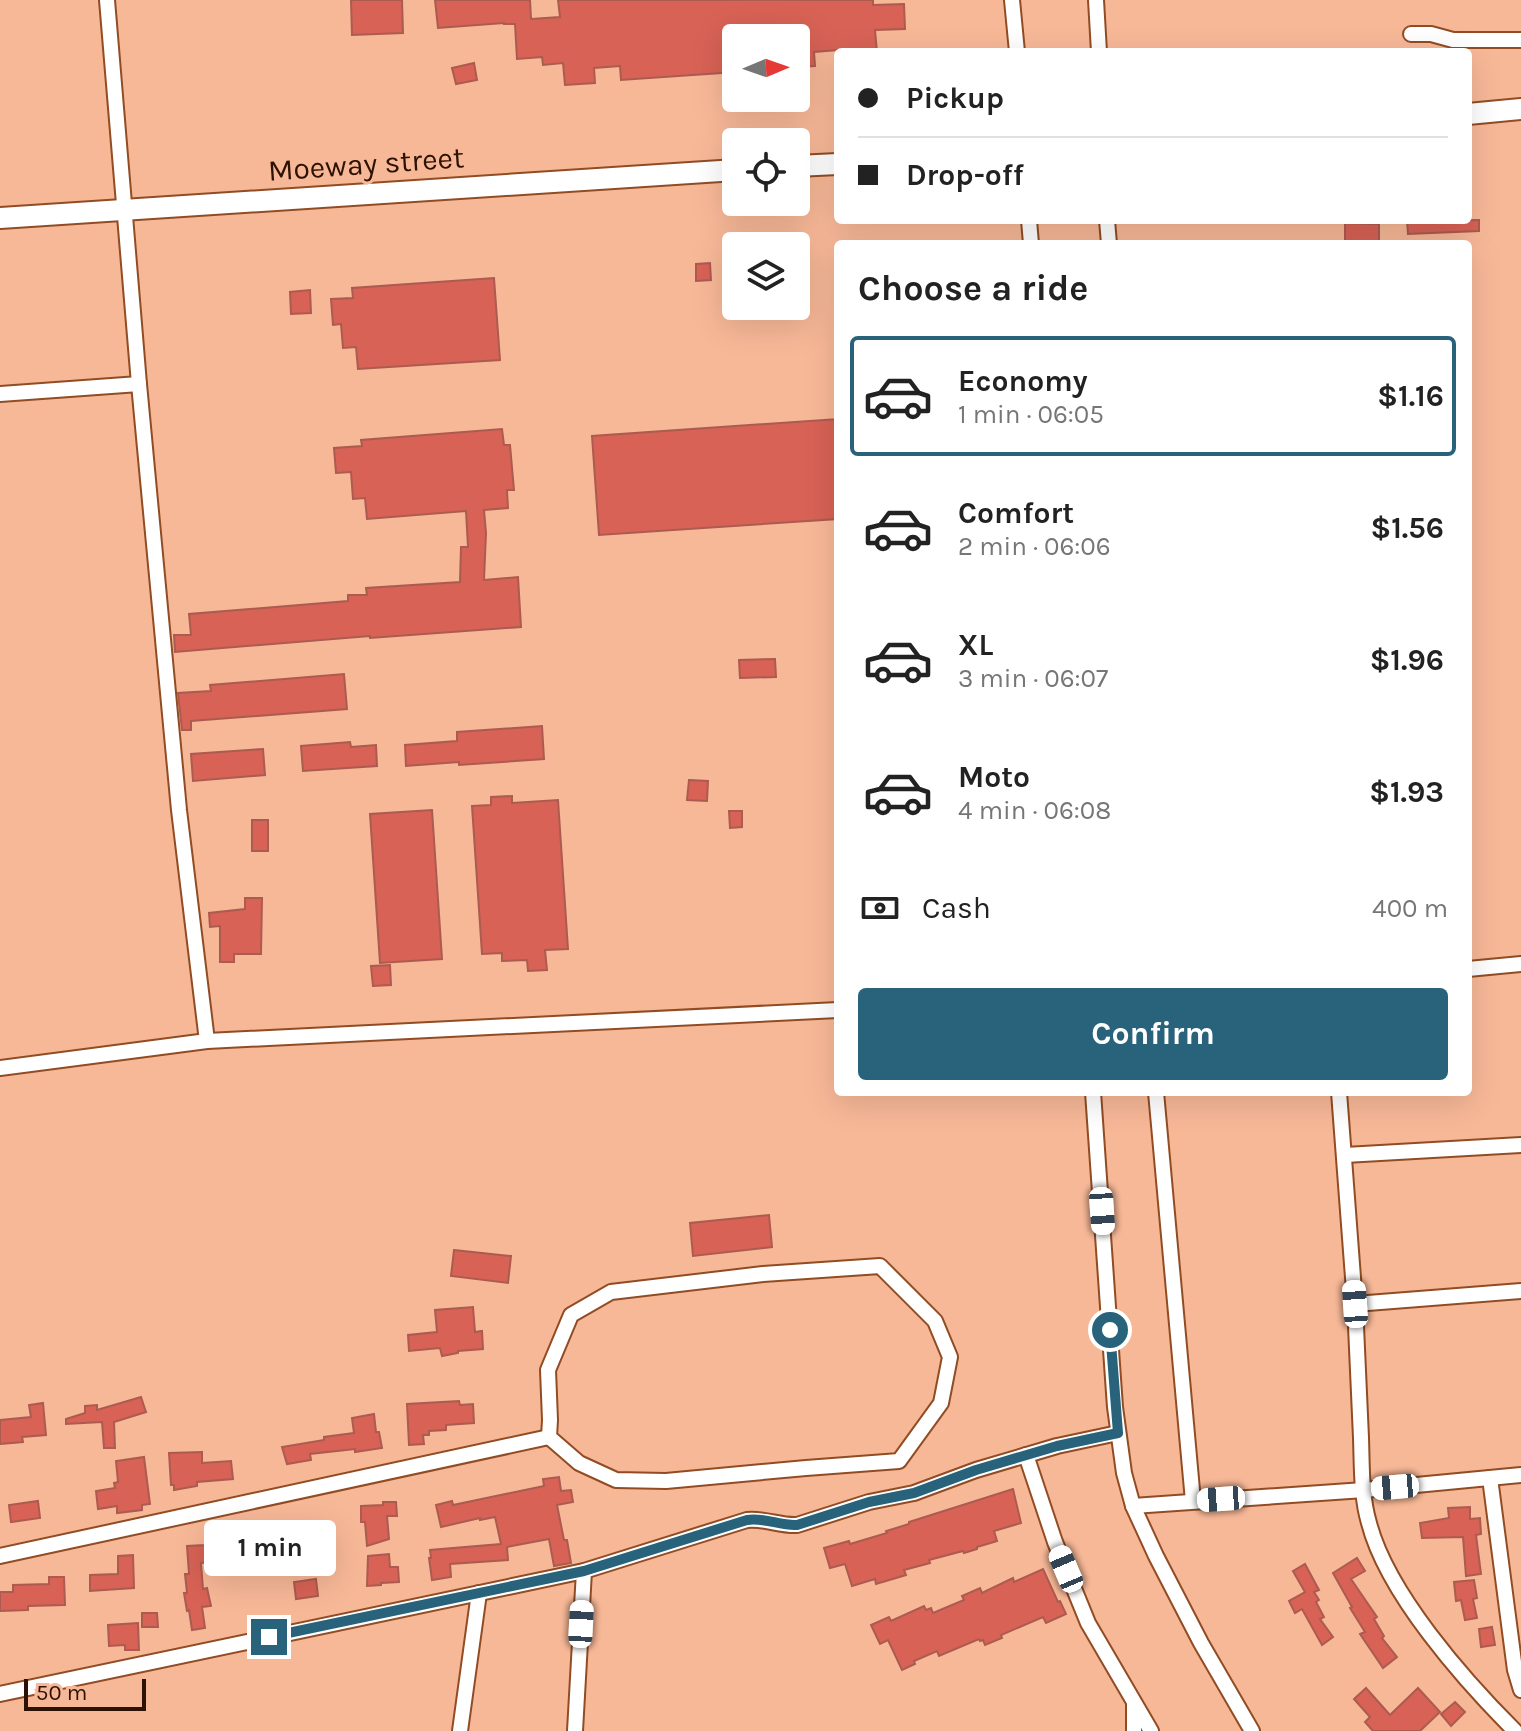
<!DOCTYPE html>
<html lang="en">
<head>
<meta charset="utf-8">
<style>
	:root { --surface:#fff; --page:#f2f2f2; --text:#222; --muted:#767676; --line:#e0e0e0; --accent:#28637b }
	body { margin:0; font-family:Karla,sans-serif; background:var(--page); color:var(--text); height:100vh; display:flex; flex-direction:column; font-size:30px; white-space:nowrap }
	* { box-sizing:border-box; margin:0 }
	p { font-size:26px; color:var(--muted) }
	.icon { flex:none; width:44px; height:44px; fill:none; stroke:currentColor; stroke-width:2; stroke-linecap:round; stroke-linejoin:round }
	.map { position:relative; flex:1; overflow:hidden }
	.sheet { position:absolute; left:834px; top:240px; width:638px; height:856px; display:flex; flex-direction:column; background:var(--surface); border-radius:8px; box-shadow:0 8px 32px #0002 }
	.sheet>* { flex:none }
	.guide { position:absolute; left:834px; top:48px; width:638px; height:176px; border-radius:8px; box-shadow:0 8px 32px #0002; display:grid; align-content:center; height:176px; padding:0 24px; background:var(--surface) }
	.needle { width:52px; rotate:88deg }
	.controls { position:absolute; left:722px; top:24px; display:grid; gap:16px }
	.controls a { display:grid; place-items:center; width:88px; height:88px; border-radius:8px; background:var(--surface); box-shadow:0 8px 32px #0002; font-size:40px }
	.scale { position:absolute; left:24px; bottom:20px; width:122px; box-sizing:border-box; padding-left:8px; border:4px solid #2d1102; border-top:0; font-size:22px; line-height:28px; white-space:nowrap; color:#2d1102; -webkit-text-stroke:6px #f7b897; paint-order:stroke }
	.end { position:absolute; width:36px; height:36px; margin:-18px; border:10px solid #28637b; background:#fff; box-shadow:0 0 0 4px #fff }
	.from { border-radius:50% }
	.bubble { position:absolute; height:56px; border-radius:8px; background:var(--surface); box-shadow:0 8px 32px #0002; font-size:26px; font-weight:700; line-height:56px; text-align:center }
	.car { position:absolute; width:24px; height:48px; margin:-24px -12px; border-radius:10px; box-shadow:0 0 6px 2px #0007; background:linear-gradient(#fff 24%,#345 0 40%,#fff 0 76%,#345 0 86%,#fff 0) }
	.guide b { display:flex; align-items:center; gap:28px; height:76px; font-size:30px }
	.guide b+b { border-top:2px solid var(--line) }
	.guide i { width:20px; height:20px; background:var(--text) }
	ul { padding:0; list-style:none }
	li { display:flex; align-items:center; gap:24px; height:120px; margin:0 16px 12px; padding:0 8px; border:4px solid transparent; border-radius:8px }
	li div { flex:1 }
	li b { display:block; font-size:30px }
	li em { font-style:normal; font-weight:700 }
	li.active { border-color:var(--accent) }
	li>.icon { width:72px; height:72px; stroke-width:1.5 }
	h2 { padding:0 24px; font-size:36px; line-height:96px }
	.pay { display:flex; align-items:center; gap:20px; height:88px; padding:0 24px; font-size:30px }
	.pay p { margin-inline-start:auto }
	.cta { display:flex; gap:16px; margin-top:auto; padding:16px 24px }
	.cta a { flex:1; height:92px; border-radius:8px; background:var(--accent); color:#fff; font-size:32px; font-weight:700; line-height:92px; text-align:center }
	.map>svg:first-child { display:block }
</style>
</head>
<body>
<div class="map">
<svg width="1521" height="1731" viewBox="0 0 1521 1731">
	<rect width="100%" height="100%" fill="#f7b897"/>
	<g fill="#d86255" stroke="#ac5b51" stroke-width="2">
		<polygon points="351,0 402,0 403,33 352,35"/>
		<polygon points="435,0 530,0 531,19 560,17 558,0 873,0 873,5 904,4 905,29 875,30 877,52 851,52 851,49 814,52 815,66 796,67 796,38 736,38 736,72 621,80 620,66 594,68 595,83 565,85 563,63 543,65 542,57 517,59 515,24 504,24 504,23 438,28"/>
		<polygon points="474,63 477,80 456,84 452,68"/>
		<polygon points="1479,220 1479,231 1408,234 1407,221"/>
		<polygon points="1345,223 1379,224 1379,241 1345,241"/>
		<polygon points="710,263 711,280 696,281 696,264"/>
		<polygon points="494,278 500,360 358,369 356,347 343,348 341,324 333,325 331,299 353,298 352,288"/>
		<polygon points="310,290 311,313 291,314 290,292"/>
		<polygon points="838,419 838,519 599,535 592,436"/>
		<polygon points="502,429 504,445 510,445 514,490 507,490 508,508 484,510 486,533 484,580 518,577 521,627 370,638 370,636 175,652 174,635 191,635 189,614 348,601 348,595 367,595 366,588 460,582 461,547 468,547 466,511 367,519 365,498 353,499 351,472 336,473 334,448 362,446 361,440"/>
		<polygon points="775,659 776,677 740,678 739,660"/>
		<polygon points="344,674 347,709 191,721 191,730 182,730 178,693 211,691 210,685"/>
		<polygon points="542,726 544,759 459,765 459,762 406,766 405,745 457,741 457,732"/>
		<polygon points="350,742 351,747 376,745 377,766 303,771 301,746"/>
		<polygon points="263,749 265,775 193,781 191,754"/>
		<polygon points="689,780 708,781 707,801 687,800"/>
		<polygon points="512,796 512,803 558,800 568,949 545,950 547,970 528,971 527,960 502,961 502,953 482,954 472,806 491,805 491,797"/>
		<polygon points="432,810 442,959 380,963 370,814"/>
		<polygon points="729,811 742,811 742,827 730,828"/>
		<rect x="252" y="820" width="16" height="31"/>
		<polygon points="245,898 262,898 261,954 234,954 234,962 220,962 220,926 210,927 209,913 245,909"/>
		<polygon points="390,965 391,985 373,986 371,966"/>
		<polygon points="769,1215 772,1247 693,1256 690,1223"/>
		<polygon points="454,1250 511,1256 508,1283 451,1276"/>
		<polygon points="473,1307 475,1332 482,1331 483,1349 458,1351 458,1353 442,1356 440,1348 409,1351 408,1335 437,1332 435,1310"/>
		<polygon points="141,1397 146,1412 114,1422 115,1448 104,1448 102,1422 66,1424 66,1419 85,1413 85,1406 97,1405 97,1410"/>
		<polygon points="459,1401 460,1405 473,1404 474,1423 446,1425 446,1430 429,1431 429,1435 423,1435 424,1444 409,1445 407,1404"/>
		<polygon points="43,1403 46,1435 22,1437 23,1442 0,1444 0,1420 31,1417 29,1405"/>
		<polygon points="374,1414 376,1432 379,1432 382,1448 355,1452 355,1449 310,1454 311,1460 287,1464 282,1447 324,1440 324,1437 354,1433 352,1418"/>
		<polygon points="202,1452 202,1463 231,1461 233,1479 197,1482 197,1486 174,1490 174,1485 171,1485 169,1453"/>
		<polygon points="144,1457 150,1504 142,1505 142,1510 117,1513 117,1506 98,1509 96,1491 115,1488 114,1483 118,1482 116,1461"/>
		<polygon points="559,1477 561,1491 571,1490 573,1502 557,1505 564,1540 567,1540 571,1563 554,1566 549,1539 507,1547 508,1560 450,1564 451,1577 432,1580 429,1558 431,1558 430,1550 501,1544 495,1517 480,1520 480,1518 441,1527 436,1505 452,1501 453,1505 544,1486 543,1479"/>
		<polygon points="1013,1489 1021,1523 994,1531 997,1541 977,1547 977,1549 964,1553 963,1551 929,1560 930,1563 904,1570 906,1575 876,1584 875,1579 852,1586 845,1564 830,1568 824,1548 849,1541 850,1544 887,1533 886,1531 909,1524 909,1522"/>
		<polygon points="38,1501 40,1518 11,1522 9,1505"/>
		<polygon points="383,1502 396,1502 397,1516 387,1516 389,1539 367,1546 365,1522 361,1522 361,1506 383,1505"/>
		<polygon points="1470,1507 1470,1519 1480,1518 1481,1534 1476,1535 1481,1574 1466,1576 1463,1537 1422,1538 1420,1523 1449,1518 1448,1508"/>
		<polygon points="231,1538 248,1538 248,1544 276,1543 276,1558 236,1559 201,1563 203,1589 207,1588 211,1606 202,1607 205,1628 192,1630 189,1610 187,1611 184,1593 187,1593 185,1574 189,1574 187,1546 206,1545 206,1542"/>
		<polygon points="389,1554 390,1567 398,1567 399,1582 381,1583 381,1585 367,1586 368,1556"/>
		<polygon points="133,1555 134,1588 90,1591 90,1575 118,1574 118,1556"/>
		<polygon points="1357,1558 1365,1571 1351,1579 1377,1617 1374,1619 1384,1636 1382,1638 1397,1657 1383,1668 1360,1634 1365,1632 1350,1608 1352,1607 1333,1573"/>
		<polygon points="1305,1564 1319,1590 1314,1592 1319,1600 1316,1602 1324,1617 1320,1619 1333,1637 1322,1645 1302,1609 1295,1613 1289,1601 1305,1592 1293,1571"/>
		<polygon points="1043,1569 1058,1602 1060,1601 1066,1614 1046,1623 1043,1617 1001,1635 1002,1638 985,1645 983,1640 980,1641 979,1639 939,1656 937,1651 914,1661 915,1664 902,1670 888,1640 880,1644 871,1625 889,1617 891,1621 924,1606 926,1610 931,1608 933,1613 964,1600 962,1596 980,1588 982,1593 1013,1578 1014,1582"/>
		<polygon points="49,1577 64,1577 65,1605 28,1606 28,1610 0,1611 0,1592 13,1592 13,1585 49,1584"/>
		<polygon points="316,1579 318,1596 296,1599 294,1582"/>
		<polygon points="1474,1580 1477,1598 1473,1599 1477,1618 1465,1620 1461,1600 1456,1601 1454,1582"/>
		<polygon points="142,1613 157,1613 158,1627 142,1627"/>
		<polygon points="138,1623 139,1650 125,1650 125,1645 109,1646 108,1625"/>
		<polygon points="1492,1627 1495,1645 1481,1647 1479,1629"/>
		<polygon points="1366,1688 1390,1715 1418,1688 1440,1712 1420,1731 1373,1731 1365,1722 1370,1717 1354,1699"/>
		<polygon points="1455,1702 1465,1712 1451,1726 1441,1714"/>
	</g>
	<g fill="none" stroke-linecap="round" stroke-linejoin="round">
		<defs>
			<g id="street">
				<polyline points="107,0 139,384 179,810 207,1041"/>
				<polyline points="1012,0 1017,52"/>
				<polyline points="1096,0 1099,52"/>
				<polyline points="1411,34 1431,34 1453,40 1521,40"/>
				<polyline points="1029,220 1031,244"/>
				<polyline points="1107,220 1109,244"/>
				<polyline points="0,394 139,384"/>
				<polyline points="1468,969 1521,964"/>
				<polyline points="0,1068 207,1041 838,1010"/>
				<polyline points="1093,1092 1115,1407 1124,1473 1133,1506 1156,1556 1201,1643 1252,1731"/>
				<polyline points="1156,1092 1193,1501"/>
				<polyline points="1339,1092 1355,1304 1521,1291"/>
				<polyline points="1345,1155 1521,1145"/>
				<polygon points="880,1266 935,1321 950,1357 941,1403 899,1461 806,1468 666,1481 616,1480 579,1463 549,1437 550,1420 548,1370 571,1315 611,1292 763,1274"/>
				<path d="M1355 1304C1357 1349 1359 1393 1361 1438 1362 1466 1361 1496 1369 1523 1387 1593 1464 1680 1515 1731"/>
				<polyline points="1026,1455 1055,1542 1088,1623 1151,1731"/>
				<polyline points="1490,1478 1515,1670 1521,1690"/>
				<polyline points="1133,1506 1364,1490 1521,1475"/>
				<polyline points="0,1556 549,1437"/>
				<polyline points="0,1694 584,1571"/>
				<polyline points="460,1731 479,1593"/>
				<path d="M575 1731 584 1571 747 1520C764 1518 780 1526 797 1525L869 1502 914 1493 976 1470 1057 1446 1118 1433"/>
				<polyline points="1134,1731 1134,1704"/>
			</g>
			<g id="secondary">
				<polyline points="1468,114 1521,109"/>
				<polyline points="796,166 838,164"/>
				<polyline points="0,218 736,170"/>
			</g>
		</defs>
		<use href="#street" stroke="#914c23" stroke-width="18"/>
		<use href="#secondary" stroke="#914c23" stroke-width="24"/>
		<use href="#street" stroke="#fff" stroke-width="14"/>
		<use href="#secondary" stroke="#fff" stroke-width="20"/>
	</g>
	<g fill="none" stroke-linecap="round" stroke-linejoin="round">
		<path stroke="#28637b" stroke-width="10" d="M269 1637 584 1571 747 1520C764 1517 780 1526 797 1525L869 1502 914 1493 976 1470 1057 1446 1118 1433 1110 1330"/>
	</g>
	<g text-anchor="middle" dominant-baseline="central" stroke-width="6" stroke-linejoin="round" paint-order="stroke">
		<g font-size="30" fill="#2d1102" stroke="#f7b897">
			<text transform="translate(366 164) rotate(-4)">Moeway street</text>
		</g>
	</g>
</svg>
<div class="controls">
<a><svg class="needle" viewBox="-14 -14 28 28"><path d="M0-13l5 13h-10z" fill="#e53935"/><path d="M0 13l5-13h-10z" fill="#767676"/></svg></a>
<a><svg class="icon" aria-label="locate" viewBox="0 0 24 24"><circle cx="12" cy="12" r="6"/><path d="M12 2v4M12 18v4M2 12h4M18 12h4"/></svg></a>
<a><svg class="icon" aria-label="layers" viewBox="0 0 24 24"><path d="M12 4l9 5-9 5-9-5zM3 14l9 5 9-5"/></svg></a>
</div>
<div class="scale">50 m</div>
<i class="end from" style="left:1110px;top:1330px"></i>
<i class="end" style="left:269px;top:1637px"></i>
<div class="bubble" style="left:204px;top:1520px;width:132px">1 min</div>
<i class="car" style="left:1102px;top:1211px;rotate:176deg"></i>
<i class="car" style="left:1355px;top:1304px;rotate:356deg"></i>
<i class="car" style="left:1395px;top:1487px;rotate:265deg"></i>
<i class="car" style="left:1221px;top:1499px;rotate:266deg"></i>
<i class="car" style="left:1066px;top:1569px;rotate:337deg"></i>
<i class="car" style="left:581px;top:1624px;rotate:3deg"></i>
<div class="guide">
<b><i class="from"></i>Pickup</b>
<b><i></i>Drop-off</b>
</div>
<section class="sheet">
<h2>Choose a ride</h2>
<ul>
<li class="active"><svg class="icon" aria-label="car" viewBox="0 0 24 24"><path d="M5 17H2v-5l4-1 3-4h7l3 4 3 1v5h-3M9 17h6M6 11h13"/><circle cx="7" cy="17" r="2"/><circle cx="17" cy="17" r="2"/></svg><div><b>Economy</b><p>1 min · 06:05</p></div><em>$1.16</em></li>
<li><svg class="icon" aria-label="car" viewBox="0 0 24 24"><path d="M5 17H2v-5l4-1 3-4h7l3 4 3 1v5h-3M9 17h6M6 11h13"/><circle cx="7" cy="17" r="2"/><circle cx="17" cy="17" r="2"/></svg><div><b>Comfort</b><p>2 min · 06:06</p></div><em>$1.56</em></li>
<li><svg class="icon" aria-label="car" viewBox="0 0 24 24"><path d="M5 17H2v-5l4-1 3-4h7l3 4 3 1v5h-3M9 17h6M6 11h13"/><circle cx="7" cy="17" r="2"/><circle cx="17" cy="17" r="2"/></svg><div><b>XL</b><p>3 min · 06:07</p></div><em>$1.96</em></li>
<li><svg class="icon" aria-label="car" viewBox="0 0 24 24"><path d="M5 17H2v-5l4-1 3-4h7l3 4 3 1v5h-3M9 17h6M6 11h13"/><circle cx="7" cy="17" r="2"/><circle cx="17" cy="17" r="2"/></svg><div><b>Moto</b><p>4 min · 06:08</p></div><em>$1.93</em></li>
</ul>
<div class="pay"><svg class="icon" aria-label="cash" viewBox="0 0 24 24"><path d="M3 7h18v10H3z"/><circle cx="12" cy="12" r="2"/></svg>Cash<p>400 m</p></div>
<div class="cta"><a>Confirm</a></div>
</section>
</div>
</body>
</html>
